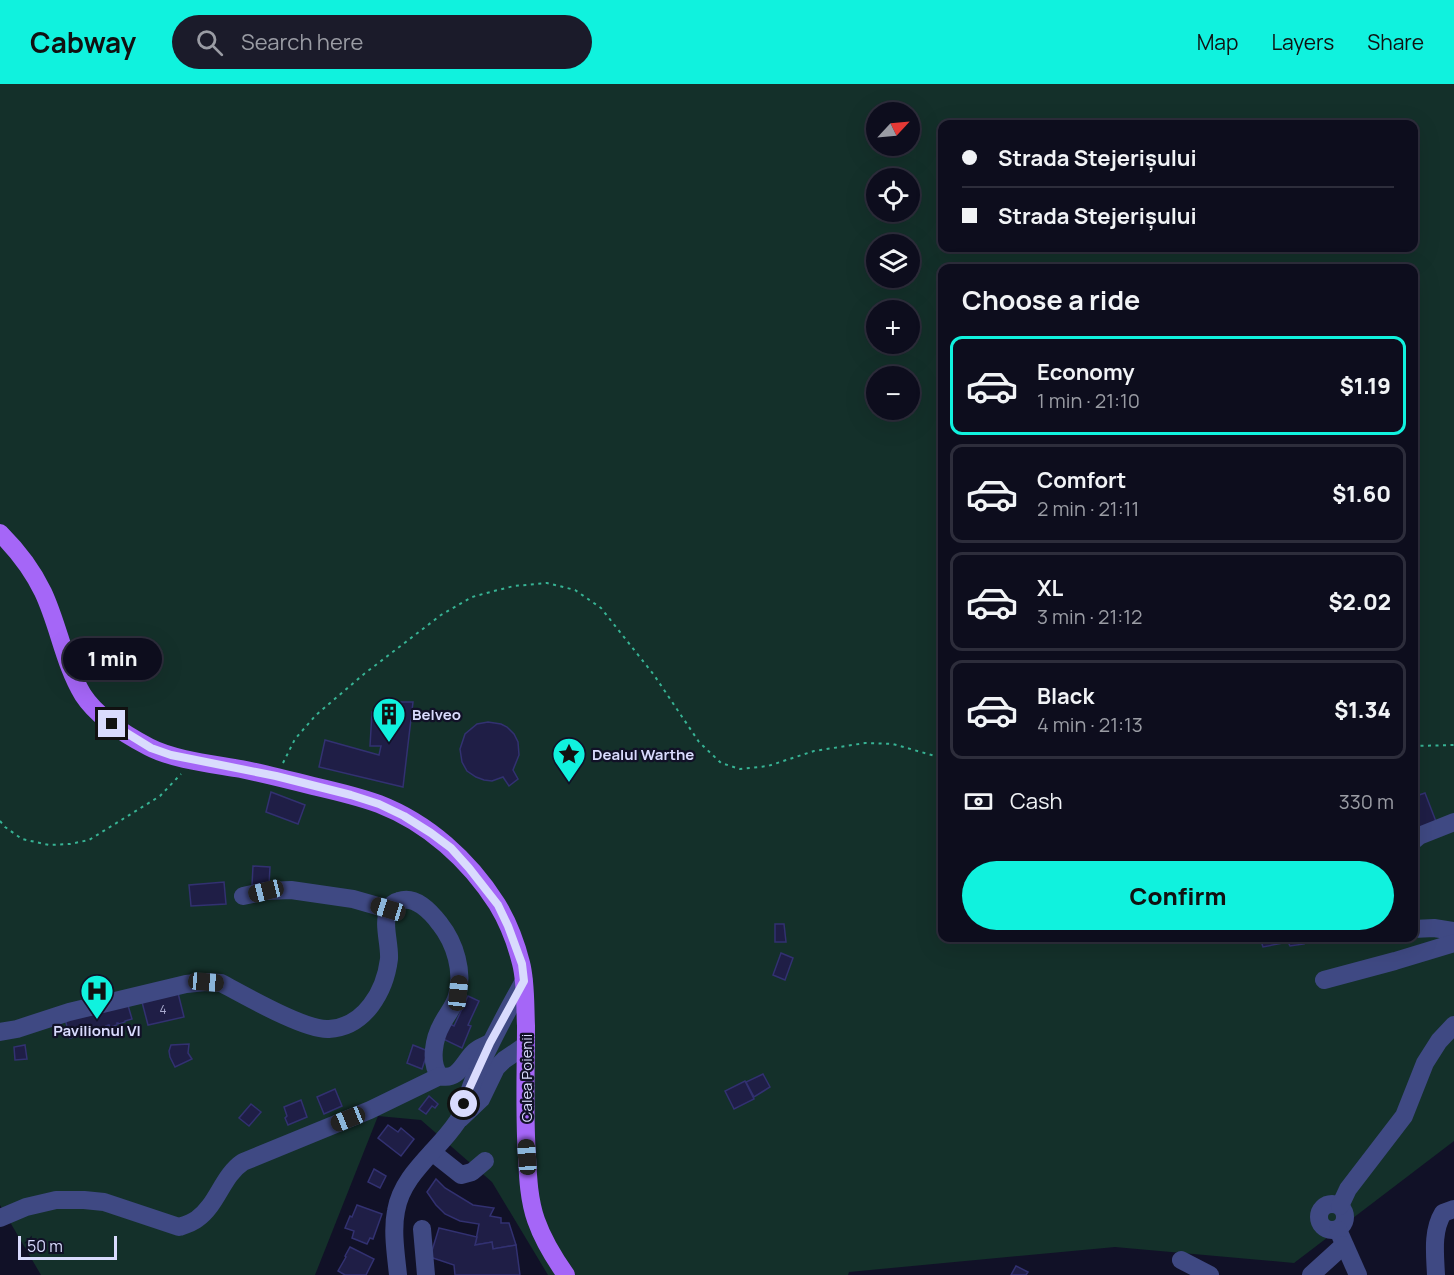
<!DOCTYPE html>
<html lang="en">
<head>
<meta charset="utf-8">
<style>
	:root { --surface:#0d0d1d; --page:#1b1b2a; --text:#f1f3f6; --muted:#9a9ca4; --line:#2d2d3b; --accent:#10f2de }
	body { margin:0; font-family:Manrope,sans-serif; background:var(--page); color:var(--text); height:100vh; display:flex; flex-direction:column; font-size:22px; white-space:nowrap }
	* { box-sizing:border-box; margin:0 }
	p { font-size:20px; color:var(--muted) }
	.icon { flex:none; width:33px; height:33px; fill:none; stroke:currentColor; stroke-width:2; stroke-linecap:round; stroke-linejoin:round }
	.map { position:relative; flex:1; overflow:hidden }
	.drawer { position:absolute; left:938px; top:180px; width:480px; height:678px; display:flex; flex-direction:column; background:var(--surface); border-radius:12px; box-shadow:0 6px 24px #0002,0 0 0 2px var(--line) }
	.drawer>* { flex:none }
	.hud { position:absolute; left:938px; top:36px; width:480px; height:132px; border-radius:12px; box-shadow:0 6px 24px #0002,0 0 0 2px var(--line); display:grid; align-content:center; height:132px; padding:0 24px; background:var(--surface) }
	.needle { width:39px; rotate:64deg }
	.buttons { position:absolute; left:866px; top:18px; display:grid; gap:12px }
	.buttons a { display:grid; place-items:center; width:54px; height:54px; border-radius:50%; background:var(--surface); box-shadow:0 6px 24px #0002,0 0 0 2px var(--line); font-size:30px }
	.scale { position:absolute; left:18px; bottom:15px; width:99px; box-sizing:border-box; padding-left:6px; border:3px solid #d9dbfd; border-top:0; font-size:16px; line-height:21px; white-space:nowrap; color:#d9dbfd; -webkit-text-stroke:4px #111127; paint-order:stroke }
	.end { position:absolute; width:27px; height:27px; margin:-14px; border:8px solid #d9dbfd; background:#111; box-shadow:0 0 0 3px #111 }
	.from { border-radius:50% }
	.bubble { position:absolute; height:42px; border-radius:21px; background:var(--surface); box-shadow:0 6px 24px #0002,0 0 0 2px var(--line); font-size:20px; font-weight:800; line-height:42px; text-align:center }
	.car { position:absolute; width:18px; height:36px; margin:-18px -9px; border-radius:8px; box-shadow:0 0 4px 2px #0007; background:linear-gradient(#222 24%,#8ab4d8 0 40%,#222 0 76%,#8ab4d8 0 86%,#222 0) }
	.hud b { display:flex; align-items:center; gap:21px; height:57px; font-size:22px }
	.hud b+b { border-top:2px solid var(--line) }
	.hud i { width:15px; height:15px; background:var(--text) }
	ul { padding:0; list-style:none }
	li { display:flex; align-items:center; gap:18px; height:99px; margin:0 12px 9px; padding:0 12px; border:3px solid var(--line); border-radius:12px }
	li div { flex:1 }
	li b { display:block; font-size:22px }
	li em { font-style:normal; font-weight:800 }
	li.selected { border-color:var(--accent) }
	li>.icon { width:54px; height:54px; stroke-width:1.5 }
	h2 { padding:0 24px; font-size:27px; line-height:72px }
	.pay { display:flex; align-items:center; gap:15px; height:66px; padding:0 24px; font-size:22px }
	.pay p { margin-inline-start:auto }
	.action { display:flex; gap:12px; margin-top:auto; padding:12px 24px }
	.action a { flex:1; height:69px; border-radius:36px; background:var(--accent); color:#111; font-size:24px; font-weight:800; line-height:69px; text-align:center }
	header { display:flex; align-items:center; gap:36px; box-sizing:border-box; height:84px; padding:0 30px; background:var(--accent); color:#111 }
	header strong { font-size:28px }
	nav { display:flex; gap:33px; margin-inline-start:auto; font-size:21px }
	.search { width:420px; height:54px; background:var(--page); display:flex; align-items:center; gap:15px; box-sizing:border-box; padding:0 21px; border-radius:33px; color:var(--muted); font-size:22px }
	.map>svg:first-child { display:block }
</style>
</head>
<body>
<header>
<strong>Cabway</strong>
<div class="search"><svg class="icon" aria-label="search" viewBox="0 0 24 24"><circle cx="10" cy="10" r="6"/><path d="M15 15l6 6"/></svg>Search here</div>
<nav><a>Map</a><a>Layers</a><a>Share</a></nav>
</header>
<div class="map">
<svg width="1454" height="1191" viewBox="0 0 1454 1191">
	<rect width="100%" height="100%" fill="#111127"/>
	<path fill="#14302a" fill-rule="evenodd" d="M0 0H1454V1057L1294 1179 1115 1163 849 1188 848 1191H548L492 1098 421 1036 378 1032 315 1191H41L0 1121ZM876 28H909V62H876ZM942 40H1413V164H942ZM876 94H909V128H876ZM876 160H909V194H876ZM942 184H1413V854H942ZM876 226H909V260H876ZM876 292H909V326H876Z"/>
	<g fill="#1f1e46" stroke="#323171" stroke-width="1.5">
		<polygon points="396,618 413,618 403,703 319,683 325,656 379,671 381,662 370,662 372,628 395,629"/>
		<polygon points="488,638 501,640 507,643 514,650 518,658 519,671 513,686 518,695 509,702 503,693 492,697 484,696 476,693 467,687 462,678 460,665 465,650 477,640"/>
		<polygon points="271,708 305,721 298,740 266,728"/>
		<polygon points="1425,709 1437,740 1413,750 1413,713"/>
		<polygon points="253,782 270,783 269,801 252,801"/>
		<polygon points="224,798 226,820 191,822 189,801"/>
		<polygon points="775,840 784,840 786,858 775,858"/>
		<polygon points="1260,854 1305,854 1302,854 1304,860 1290,862 1288,858 1263,863"/>
		<polygon points="781,869 793,874 785,896 773,891"/>
		<polygon points="178,909 184,933 148,941 142,918"/>
		<polygon points="468,912 479,917 468,941 471,942 462,964 441,954 448,939 454,942"/>
		<polygon points="127,918 132,935 125,937 125,938 119,940 118,939 117,939 117,941 110,943 109,941 106,942 107,944 83,950 82,948 77,949 77,952 70,954 65,935"/>
		<polygon points="189,960 188,969 192,975 175,983 170,973 169,967 171,961"/>
		<polygon points="25,961 27,975 15,976 14,963"/>
		<polygon points="413,961 428,967 422,985 407,979"/>
		<polygon points="763,990 770,1003 754,1013 746,998"/>
		<polygon points="745,997 754,1015 734,1025 725,1007"/>
		<polygon points="335,1005 342,1022 324,1030 317,1013"/>
		<polygon points="429,1012 438,1020 435,1024 432,1022 426,1030 419,1025"/>
		<polygon points="301,1016 307,1033 288,1041 285,1034 287,1032 284,1023"/>
		<polygon points="251,1020 261,1028 249,1042 239,1034"/>
		<polygon points="388,1041 398,1048 401,1044 414,1055 401,1072 378,1054"/>
		<polygon points="374,1085 386,1092 380,1104 368,1098"/>
		<polygon points="436,1095 445,1104 473,1121 494,1124 490,1132 501,1134 501,1139 509,1139 516,1161 493,1165 492,1158 475,1161 479,1140 460,1137 445,1130 436,1121 427,1108"/>
		<polygon points="357,1121 382,1130 373,1155 370,1154 367,1160 352,1154 354,1147 345,1144 350,1132 352,1133"/>
		<polygon points="439,1144 477,1153 475,1161 492,1158 493,1165 516,1161 520,1191 455,1191 454,1181 430,1173"/>
		<polygon points="350,1163 374,1175 366,1191 345,1191 338,1187 346,1173 345,1172"/>
		<polygon points="1016,1182 1028,1188 1026,1191 1011,1191"/>
	</g>
	<g fill="none" stroke-linecap="round" stroke-linejoin="round">
		<g stroke="#37b394" stroke-width="2" stroke-dasharray="3 4.5" stroke-linecap="butt">
			<polyline points="1413,662 1454,661"/>
			<polyline points="283,679 295,655 316,631 364,590 441,531 472,513 494,507 514,502 547,499 575,506 601,524 654,591 699,658 721,679 740,685 768,682 814,667 865,659 893,660 942,674"/>
			<polyline points="0,737 5,743 22,755 49,761 70,760 89,756 160,712 181,690"/>
		</g>
		<g stroke="#3f4983" stroke-width="18">
			<polyline points="1413,757 1419,752 1454,738"/>
			<polyline points="243,812 266,807 291,806 353,815 388,825"/>
			<polyline points="1413,845 1434,844 1454,847"/>
			<polyline points="1324,896 1395,877 1454,859"/>
			<path d="M0 948 17 945 69 928 186 900 206 898 221 899C244 911 306 947 329 945 365 943 385 907 389 875 390 859 382 840 389 825 391 821 395 818 399 817 415 811 431 828 440 840 455 859 464 888 457 912 454 923 447 930 442 940 434 954 429 979 440 992"/>
			<polyline points="460,1035 481,1015 496,984 504,976 526,961"/>
			<polyline points="432,1068 461,1091 472,1088 485,1077"/>
			<circle cx="1332" cy="1133" r="13"/>
			<polyline points="1340,1122 1348,1105 1404,1032 1425,979 1439,957 1454,941"/>
			<path d="M0 1134 26 1123 56 1116H84L104 1118 179 1143C185 1141 192 1139 197 1135 218 1120 222 1092 243 1078L370 1026 440 992C458 997 463 979 473 969 477 964 484 962 490 959"/>
			<polyline points="422,1145 426,1191"/>
			<polyline points="1338,1146 1358,1191"/>
			<polyline points="1181,1176 1210,1191"/>
			<path d="M398 1191C396 1171 392 1147 396 1127 402 1090 438 1067 457 1038 465 1027 468 1008 474 995 489 961 506 929 524 897"/>
			<polyline points="1311,1191 1344,1161"/>
			<path d="M1436 1191C1435 1170 1432 1147 1443 1129L1454 1125"/>
		</g>
		<path stroke="#a566f7" stroke-width="18" d="M0 449C17 466 33 487 43 508 59 542 64 580 83 611 98 634 126 651 149 663 174 676 213 680 241 685 265 690 289 696 313 702 335 707 357 712 379 720 428 739 469 776 497 820 508 838 516 859 521 879 526 898 525 921 526 942 526 985 524 1029 527 1073 528 1094 529 1116 536 1136 543 1156 554 1174 566 1191"/>
	</g>
	<g fill="none" stroke-linecap="round" stroke-linejoin="round">
		<polyline stroke="#d9dbfd" stroke-width="8" points="112,640 151,664 171,671 276,692 351,711 379,720 404,732 431,749 451,764 469,784 498,821 508,842 522,880 524,897 490,959 469,1005 464,1020"/>
	</g>
	<defs>
		<symbol id="building-pin" viewBox="-11 -11 22 30"><path d="M0 17L-7.5 6A9.5 9.5 0 1 1 7.5 6Z" fill="#10f2de" stroke="#111127"/><path d="M-4-6H4V6H1V3H-1V6H-4ZM-2.5-4.3h1.7v1.8h-1.7ZM.8-4.3h1.7v1.8H.8ZM-2.5-1h1.7V.8h-1.7ZM.8-1h1.7V.8H.8Z" fill="#111"/></symbol>
		<symbol id="sight-pin" viewBox="-11 -11 22 30"><path d="M0 17L-7.5 6A9.5 9.5 0 1 1 7.5 6Z" fill="#10f2de" stroke="#111127"/><path d="M0-6L1.8-2.2L6-1.7L2.9 1.2L3.7 5.4L0 3.3L-3.7 5.4L-2.9 1.2L-6-1.7L-1.8-2.2Z" fill="#111"/></symbol>
		<symbol id="hospital-pin" viewBox="-11 -11 22 30"><path d="M0 17L-7.5 6A9.5 9.5 0 1 1 7.5 6Z" fill="#10f2de" stroke="#111127"/><path d="M-5-5h3v3.5h4V-5h3V5h-3V1.5h-4V5h-3Z" fill="#111"/></symbol>
	</defs>
	<g fill-rule="evenodd">
		<use href="#building-pin" x="370" y="611" width="38" height="52"/>
		<use href="#sight-pin" x="550" y="651" width="38" height="52"/>
		<use href="#hospital-pin" x="78" y="888" width="38" height="52"/>
	</g>
	<g text-anchor="middle" dominant-baseline="central" stroke-width="4.5" stroke-linejoin="round" paint-order="stroke">
		<g font-size="12" fill="#aaaccf">
			<text x="163" y="925">4</text>
		</g>
		<g font-size="15" font-weight="bold" fill="#d9dbfd" stroke="#111127" text-anchor="start">
			<text x="412" y="630">Belveo</text>
			<text x="592" y="670">Dealul Warthe</text>
			<text x="97" y="946" text-anchor="middle">Pavilionul VI</text>
		</g>
		<g font-size="15" fill="#d9dbfd" stroke="#111127">
			<text transform="translate(526 994) rotate(-90)">Calea Poienii</text>
		</g>
	</g>
</svg>
<div class="buttons">
<a><svg class="needle" viewBox="-14 -14 28 28"><path d="M0-13l5 13h-10z" fill="#e53935"/><path d="M0 13l5-13h-10z" fill="#9a9ca4"/></svg></a>
<a><svg class="icon" aria-label="locate" viewBox="0 0 24 24"><circle cx="12" cy="12" r="6"/><path d="M12 2v4M12 18v4M2 12h4M18 12h4"/></svg></a>
<a><svg class="icon" aria-label="layers" viewBox="0 0 24 24"><path d="M12 4l9 5-9 5-9-5zM3 14l9 5 9-5"/></svg></a>
<a>+</a>
<a>−</a>
</div>
<div class="scale">50 m</div>
<i class="end from" style="left:464px;top:1020px"></i>
<i class="end" style="left:112px;top:640px"></i>
<div class="bubble" style="left:63px;top:554px;width:99px">1 min</div>
<i class="car" style="left:266px;top:807px;rotate:256deg"></i>
<i class="car" style="left:388px;top:825px;rotate:287deg"></i>
<i class="car" style="left:206px;top:898px;rotate:95deg"></i>
<i class="car" style="left:458px;top:909px;rotate:6deg"></i>
<i class="car" style="left:348px;top:1035px;rotate:248deg"></i>
<i class="car" style="left:527px;top:1073px;rotate:356deg"></i>
<div class="hud">
<b><i class="from"></i>Strada Stejerișului</b>
<b><i></i>Strada Stejerișului</b>
</div>
<section class="drawer">
<h2>Choose a ride</h2>
<ul>
<li class="selected"><svg class="icon" aria-label="car" viewBox="0 0 24 24"><path d="M5 17H2v-5l4-1 3-4h7l3 4 3 1v5h-3M9 17h6M6 11h13"/><circle cx="7" cy="17" r="2"/><circle cx="17" cy="17" r="2"/></svg><div><b>Economy</b><p>1 min · 21:10</p></div><em>$1.19</em></li>
<li><svg class="icon" aria-label="car" viewBox="0 0 24 24"><path d="M5 17H2v-5l4-1 3-4h7l3 4 3 1v5h-3M9 17h6M6 11h13"/><circle cx="7" cy="17" r="2"/><circle cx="17" cy="17" r="2"/></svg><div><b>Comfort</b><p>2 min · 21:11</p></div><em>$1.60</em></li>
<li><svg class="icon" aria-label="car" viewBox="0 0 24 24"><path d="M5 17H2v-5l4-1 3-4h7l3 4 3 1v5h-3M9 17h6M6 11h13"/><circle cx="7" cy="17" r="2"/><circle cx="17" cy="17" r="2"/></svg><div><b>XL</b><p>3 min · 21:12</p></div><em>$2.02</em></li>
<li><svg class="icon" aria-label="car" viewBox="0 0 24 24"><path d="M5 17H2v-5l4-1 3-4h7l3 4 3 1v5h-3M9 17h6M6 11h13"/><circle cx="7" cy="17" r="2"/><circle cx="17" cy="17" r="2"/></svg><div><b>Black</b><p>4 min · 21:13</p></div><em>$1.34</em></li>
</ul>
<div class="pay"><svg class="icon" aria-label="cash" viewBox="0 0 24 24"><path d="M3 7h18v10H3z"/><circle cx="12" cy="12" r="2"/></svg>Cash<p>330 m</p></div>
<div class="action"><a>Confirm</a></div>
</section>
</div>
</body>
</html>
